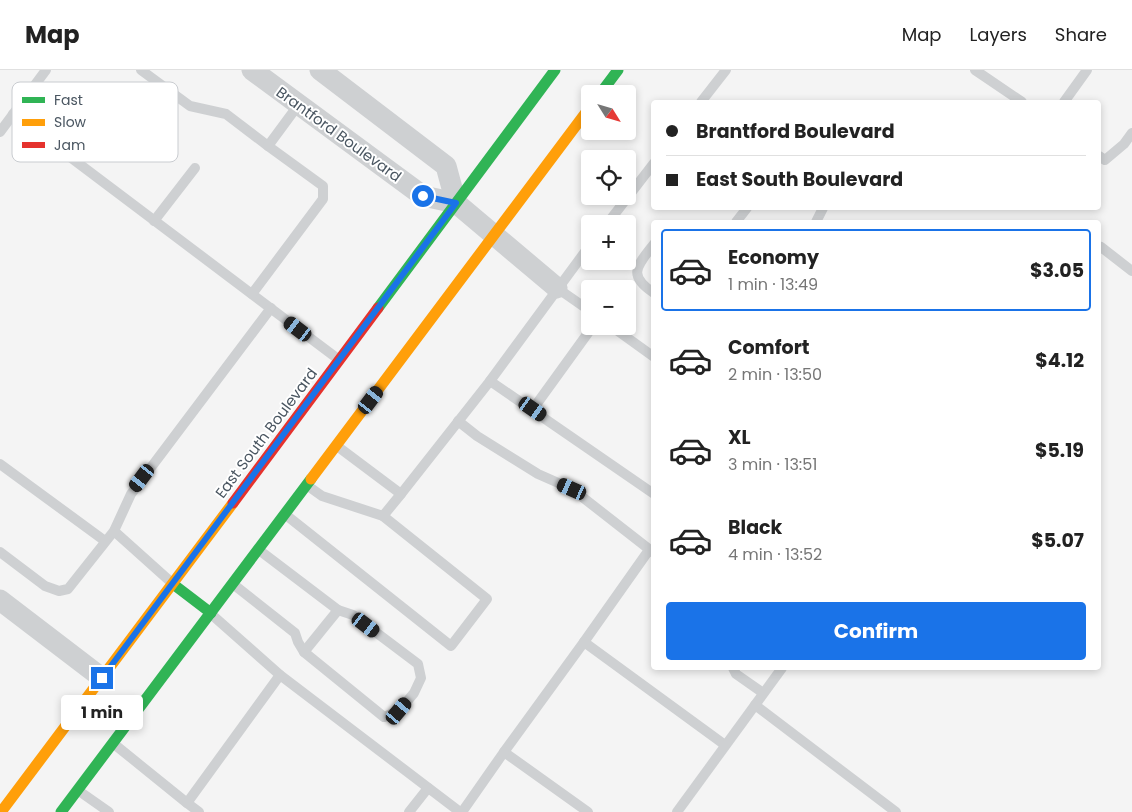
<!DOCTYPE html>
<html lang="en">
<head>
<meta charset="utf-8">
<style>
	:root { --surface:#fff; --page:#f2f2f2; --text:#222; --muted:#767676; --line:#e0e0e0; --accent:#1a73e8 }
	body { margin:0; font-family:Poppins,sans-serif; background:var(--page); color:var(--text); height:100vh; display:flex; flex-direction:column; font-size:19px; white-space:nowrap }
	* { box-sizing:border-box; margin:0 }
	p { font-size:16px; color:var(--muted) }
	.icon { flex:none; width:28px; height:28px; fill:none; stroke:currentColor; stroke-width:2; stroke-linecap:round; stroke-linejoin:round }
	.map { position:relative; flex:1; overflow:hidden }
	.side { position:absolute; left:651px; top:150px; width:450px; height:450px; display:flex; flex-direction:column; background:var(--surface); border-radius:5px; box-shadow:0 2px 8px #0003 }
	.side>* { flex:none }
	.top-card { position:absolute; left:651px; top:30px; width:450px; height:110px; border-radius:5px; box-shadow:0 2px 8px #0003; display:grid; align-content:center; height:110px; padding:0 15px; background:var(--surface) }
	.needle { width:32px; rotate:127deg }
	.fabs { position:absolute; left:581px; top:15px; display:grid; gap:10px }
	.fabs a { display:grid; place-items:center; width:55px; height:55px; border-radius:5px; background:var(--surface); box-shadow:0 2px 8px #0003; font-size:25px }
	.end { position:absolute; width:22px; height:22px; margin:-11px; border:6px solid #1a73e8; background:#fff; box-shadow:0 0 0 2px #fff }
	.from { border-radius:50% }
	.bubble { position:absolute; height:35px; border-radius:5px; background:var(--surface); box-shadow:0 2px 8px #0003; font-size:16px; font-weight:700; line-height:35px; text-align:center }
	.car { position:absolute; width:15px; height:30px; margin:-15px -8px; border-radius:6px; box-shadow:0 0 4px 1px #0007; background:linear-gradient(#222 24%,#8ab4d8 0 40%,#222 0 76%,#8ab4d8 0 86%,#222 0) }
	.top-card b { display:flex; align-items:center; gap:18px; height:48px; font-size:19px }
	.top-card b+b { border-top:1px solid var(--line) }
	.top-card i { width:12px; height:12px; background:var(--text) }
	ul { padding:9px 0 0; list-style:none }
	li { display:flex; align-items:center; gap:15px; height:82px; margin:0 10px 8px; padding:0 5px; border:2px solid transparent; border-radius:5px }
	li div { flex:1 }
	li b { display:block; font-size:19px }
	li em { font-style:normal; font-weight:700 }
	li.selected { border-color:var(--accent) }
	li>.icon { width:45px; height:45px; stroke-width:1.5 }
	.button { display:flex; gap:10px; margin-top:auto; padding:10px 15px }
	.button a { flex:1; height:58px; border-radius:5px; background:var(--accent); color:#fff; font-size:20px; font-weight:700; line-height:58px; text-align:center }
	header { display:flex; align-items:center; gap:30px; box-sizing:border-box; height:70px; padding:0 25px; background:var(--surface); border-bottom:1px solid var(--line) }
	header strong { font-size:24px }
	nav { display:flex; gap:28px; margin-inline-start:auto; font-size:18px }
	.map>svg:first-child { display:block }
</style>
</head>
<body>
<header>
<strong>Map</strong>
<nav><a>Map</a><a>Layers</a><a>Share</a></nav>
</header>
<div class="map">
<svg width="1132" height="742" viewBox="0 0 1132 742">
	<rect width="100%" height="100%" fill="#f4f4f4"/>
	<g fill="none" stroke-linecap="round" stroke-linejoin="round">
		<g stroke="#ced0d2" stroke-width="10">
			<polyline points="141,0 190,36 226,44 268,76"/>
			<polyline points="975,0 1022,32"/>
			<polyline points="701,32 726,0"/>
			<polyline points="1064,32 1087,0"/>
			<polyline points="13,44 338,289"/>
			<polyline points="0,62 46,0"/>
			<polyline points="1099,86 1105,90 1124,74 1132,63"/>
			<polyline points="154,151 195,98"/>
			<polyline points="736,152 747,138"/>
			<polyline points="816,152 823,138"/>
			<polyline points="607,154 654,93"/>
			<path d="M654 174C638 195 626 205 654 223"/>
			<polyline points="590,175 490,311 654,424"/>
			<polyline points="1099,179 1101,177 1132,201"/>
			<polyline points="557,218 590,241"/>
			<polyline points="252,224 323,129 323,116 268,76 299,34"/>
			<polyline points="611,256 654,287"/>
			<polyline points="533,339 593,256"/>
			<polyline points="458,351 477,366 538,404 572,419 654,483"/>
			<polyline points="337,376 401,424 490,311"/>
			<polyline points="0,394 105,471"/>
			<polyline points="308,416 322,426 383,446"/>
			<polyline points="286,445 451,576 487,529 383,446 401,424"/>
			<polyline points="114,461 172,513"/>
			<polyline points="649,480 584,572 725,675"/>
			<polyline points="0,482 45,516 59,521 68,519 114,461 131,424 271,238"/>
			<polyline points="233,514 295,563 298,572 304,582 384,647 399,641 414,623 421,608 418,594 353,545 338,540 259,480"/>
			<polyline points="211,544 280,605 460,742"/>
			<polyline points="584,572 504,682 588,742"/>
			<polyline points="304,582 338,540"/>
			<polyline points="733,598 736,604 763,623"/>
			<polyline points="755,635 896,742"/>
			<polyline points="114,674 187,733 280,605"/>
			<polyline points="79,721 109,742"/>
			<polyline points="187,733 199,742"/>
			<polyline points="409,742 428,718"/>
			<polyline points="462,742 504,682"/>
			<polyline points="677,742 782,598"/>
		</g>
		<g stroke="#ced0d2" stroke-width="21">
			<polyline points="252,0 423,126 456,133 557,218"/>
			<polyline points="320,0 446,96 456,133"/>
			<polyline points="0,530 102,608"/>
		</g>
		<g stroke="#30b455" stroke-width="11">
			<polyline points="600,24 618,0"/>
			<polyline points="378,238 555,0"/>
			<polyline points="173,514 211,543"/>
			<polyline points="61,742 311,409"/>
		</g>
		<g stroke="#ff9f0a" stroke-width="11">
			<polyline points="311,409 590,37"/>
			<polyline points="1,742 233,433"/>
		</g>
		<polyline stroke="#e5322d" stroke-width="11" points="233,433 378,238"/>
	</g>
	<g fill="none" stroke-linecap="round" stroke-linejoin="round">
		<polyline stroke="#1a73e8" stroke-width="6" points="102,608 456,133 423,126"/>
	</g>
	<g text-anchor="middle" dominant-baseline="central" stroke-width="4" stroke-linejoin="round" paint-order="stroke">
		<g font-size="15" fill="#4a5661" stroke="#fff">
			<text transform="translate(339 64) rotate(36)">Brantford Boulevard</text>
			<text transform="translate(266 363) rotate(-53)">East South Boulevard</text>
		</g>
	</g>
	<rect x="12" y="12" width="166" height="80" rx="8" fill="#fff" stroke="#c9ccd0" stroke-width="1"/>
	<rect x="22" y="27" width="23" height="6" fill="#30b455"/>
	<rect x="22" y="49" width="23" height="7" fill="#ff9f0a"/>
	<rect x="22" y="72" width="23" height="6" fill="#e5322d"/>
	<g font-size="14" fill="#4a5661">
		<text x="54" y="35">Fast</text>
		<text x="54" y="57">Slow</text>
		<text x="54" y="80">Jam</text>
	</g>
</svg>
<div class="fabs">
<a><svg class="needle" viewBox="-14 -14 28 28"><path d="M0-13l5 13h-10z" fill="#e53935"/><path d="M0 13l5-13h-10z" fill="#767676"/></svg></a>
<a><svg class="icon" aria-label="locate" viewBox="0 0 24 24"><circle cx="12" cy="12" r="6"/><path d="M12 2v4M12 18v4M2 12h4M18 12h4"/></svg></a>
<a>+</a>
<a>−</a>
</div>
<i class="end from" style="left:423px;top:126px"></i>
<i class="end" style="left:102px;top:608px"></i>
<div class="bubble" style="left:61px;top:625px;width:82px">1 min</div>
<i class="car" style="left:298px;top:259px;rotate:307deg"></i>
<i class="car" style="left:371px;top:330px;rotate:37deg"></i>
<i class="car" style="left:533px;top:339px;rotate:125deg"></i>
<i class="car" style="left:142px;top:408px;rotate:217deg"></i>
<i class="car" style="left:572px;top:419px;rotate:294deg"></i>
<i class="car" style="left:366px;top:555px;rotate:127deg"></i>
<i class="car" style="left:399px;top:641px;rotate:40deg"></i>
<div class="top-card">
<b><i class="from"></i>Brantford Boulevard</b>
<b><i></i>East South Boulevard</b>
</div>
<section class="side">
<ul>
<li class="selected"><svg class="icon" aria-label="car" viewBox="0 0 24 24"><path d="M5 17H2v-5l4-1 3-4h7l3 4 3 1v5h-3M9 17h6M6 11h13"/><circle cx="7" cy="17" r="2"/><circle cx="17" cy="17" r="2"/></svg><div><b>Economy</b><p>1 min · 13:49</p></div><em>$3.05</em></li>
<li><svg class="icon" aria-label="car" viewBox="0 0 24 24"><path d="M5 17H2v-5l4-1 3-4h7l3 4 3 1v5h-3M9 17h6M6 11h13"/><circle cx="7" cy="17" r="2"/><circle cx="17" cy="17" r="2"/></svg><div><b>Comfort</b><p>2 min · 13:50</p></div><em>$4.12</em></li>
<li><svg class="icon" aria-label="car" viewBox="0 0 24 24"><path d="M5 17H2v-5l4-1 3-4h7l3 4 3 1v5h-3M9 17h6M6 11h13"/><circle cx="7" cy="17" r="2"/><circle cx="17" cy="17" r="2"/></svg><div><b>XL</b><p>3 min · 13:51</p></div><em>$5.19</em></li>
<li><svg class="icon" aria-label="car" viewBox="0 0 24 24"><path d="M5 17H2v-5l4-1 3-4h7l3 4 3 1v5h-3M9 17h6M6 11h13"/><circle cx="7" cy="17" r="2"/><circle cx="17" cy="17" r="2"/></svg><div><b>Black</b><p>4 min · 13:52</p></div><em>$5.07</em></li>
</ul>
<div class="button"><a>Confirm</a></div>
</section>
</div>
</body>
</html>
